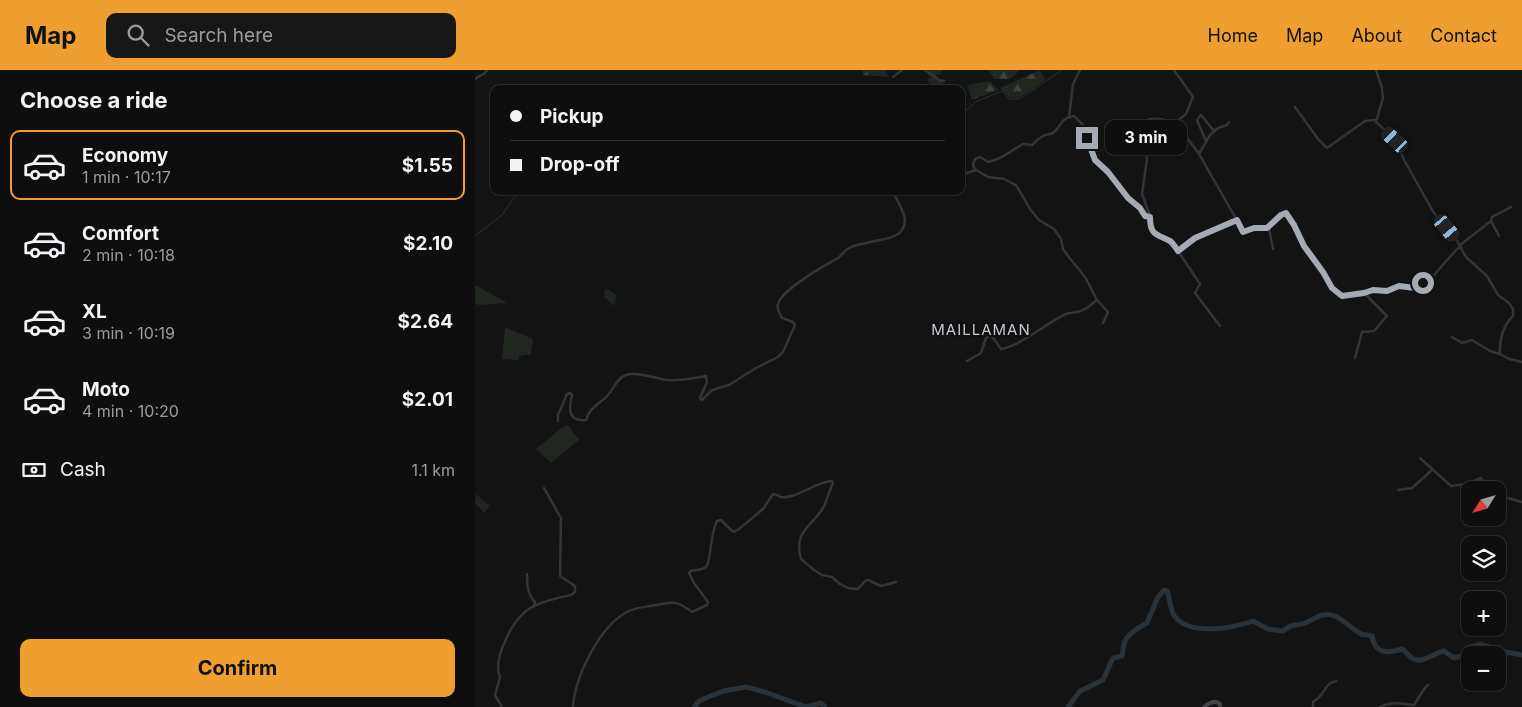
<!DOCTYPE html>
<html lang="en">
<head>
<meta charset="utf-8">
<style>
	:root { --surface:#0e0e0f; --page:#171718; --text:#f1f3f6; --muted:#9b9c9e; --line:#2e2e2f; --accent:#ee9f30 }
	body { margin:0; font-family:Inter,sans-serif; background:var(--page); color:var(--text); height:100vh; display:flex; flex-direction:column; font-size:19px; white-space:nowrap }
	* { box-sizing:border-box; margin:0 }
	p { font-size:16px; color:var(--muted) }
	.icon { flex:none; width:28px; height:28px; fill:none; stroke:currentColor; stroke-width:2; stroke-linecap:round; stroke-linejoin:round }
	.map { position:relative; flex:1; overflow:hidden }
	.drawer { display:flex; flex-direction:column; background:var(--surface); width:475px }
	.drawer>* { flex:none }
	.hud { position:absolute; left:15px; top:15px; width:475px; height:110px; border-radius:10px; box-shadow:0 1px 4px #0004,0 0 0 1px var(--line); display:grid; align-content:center; height:110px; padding:0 20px; background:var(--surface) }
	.needle { width:32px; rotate:233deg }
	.controls { position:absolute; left:986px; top:411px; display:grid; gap:10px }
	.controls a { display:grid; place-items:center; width:45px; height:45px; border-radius:10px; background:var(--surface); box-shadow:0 1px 4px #0004,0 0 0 1px var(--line); font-size:25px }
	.end { position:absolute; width:22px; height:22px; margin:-11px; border:6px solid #a4abb4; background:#111; box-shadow:0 0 0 2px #111 }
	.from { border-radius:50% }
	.bubble { position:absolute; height:35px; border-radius:10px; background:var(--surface); box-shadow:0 1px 4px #0004,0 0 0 1px var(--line); font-size:16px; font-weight:700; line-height:35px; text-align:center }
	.car { position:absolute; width:15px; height:30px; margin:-15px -8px; border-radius:6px; box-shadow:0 0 4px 1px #0007; background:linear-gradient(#222 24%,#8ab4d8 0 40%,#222 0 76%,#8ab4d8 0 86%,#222 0) }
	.hud b { display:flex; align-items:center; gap:18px; height:48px; font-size:19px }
	.hud b+b { border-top:1px solid var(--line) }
	.hud i { width:12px; height:12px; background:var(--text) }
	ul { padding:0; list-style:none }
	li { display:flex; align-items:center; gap:15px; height:70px; margin:0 10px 8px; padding:0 10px; border:2px solid transparent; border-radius:10px }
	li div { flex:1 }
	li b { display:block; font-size:19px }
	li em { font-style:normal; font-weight:700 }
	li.current { border-color:var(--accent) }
	li>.icon { width:45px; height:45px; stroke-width:1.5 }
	h2 { padding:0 20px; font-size:22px; line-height:60px }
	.pay { display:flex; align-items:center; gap:12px; height:55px; padding:0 20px; font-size:19px }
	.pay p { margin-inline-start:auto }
	.primary-button { display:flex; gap:10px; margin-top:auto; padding:10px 20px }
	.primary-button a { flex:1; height:58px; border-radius:10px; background:var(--accent); color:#111; font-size:20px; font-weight:700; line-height:58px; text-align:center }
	header { display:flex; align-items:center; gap:30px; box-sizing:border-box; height:70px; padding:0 25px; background:var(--accent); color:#111 }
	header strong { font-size:24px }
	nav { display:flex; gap:28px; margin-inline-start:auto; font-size:18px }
	.search { width:350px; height:45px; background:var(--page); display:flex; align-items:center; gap:12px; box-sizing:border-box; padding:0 18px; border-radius:10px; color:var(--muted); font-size:19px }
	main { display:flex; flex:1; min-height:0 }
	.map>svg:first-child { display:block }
</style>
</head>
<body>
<header>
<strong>Map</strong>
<div class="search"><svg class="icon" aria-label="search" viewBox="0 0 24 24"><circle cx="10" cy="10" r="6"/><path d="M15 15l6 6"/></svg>Search here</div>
<nav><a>Home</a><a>Map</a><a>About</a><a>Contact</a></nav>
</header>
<main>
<section class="drawer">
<h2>Choose a ride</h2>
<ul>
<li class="current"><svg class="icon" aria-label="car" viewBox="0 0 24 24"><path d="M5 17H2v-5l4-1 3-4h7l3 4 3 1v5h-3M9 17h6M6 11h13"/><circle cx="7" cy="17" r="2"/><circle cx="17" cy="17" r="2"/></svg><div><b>Economy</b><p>1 min · 10:17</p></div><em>$1.55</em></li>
<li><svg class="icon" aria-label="car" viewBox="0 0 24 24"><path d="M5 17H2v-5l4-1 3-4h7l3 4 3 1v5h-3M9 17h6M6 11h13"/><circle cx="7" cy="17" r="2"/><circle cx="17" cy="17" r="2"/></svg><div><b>Comfort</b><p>2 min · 10:18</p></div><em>$2.10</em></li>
<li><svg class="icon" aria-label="car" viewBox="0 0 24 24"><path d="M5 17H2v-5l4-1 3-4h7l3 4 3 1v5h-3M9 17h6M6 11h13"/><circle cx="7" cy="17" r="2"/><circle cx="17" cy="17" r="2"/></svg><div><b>XL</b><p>3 min · 10:19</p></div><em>$2.64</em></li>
<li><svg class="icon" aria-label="car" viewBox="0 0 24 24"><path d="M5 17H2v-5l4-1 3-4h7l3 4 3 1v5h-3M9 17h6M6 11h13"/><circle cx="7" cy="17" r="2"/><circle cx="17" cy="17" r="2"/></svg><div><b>Moto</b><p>4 min · 10:20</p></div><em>$2.01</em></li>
</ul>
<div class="pay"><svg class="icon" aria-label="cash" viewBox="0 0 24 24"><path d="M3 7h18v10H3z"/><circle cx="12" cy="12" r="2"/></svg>Cash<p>1.1 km</p></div>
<div class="primary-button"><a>Confirm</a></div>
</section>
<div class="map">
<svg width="1047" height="637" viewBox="0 0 1047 637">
	<defs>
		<pattern id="forest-firs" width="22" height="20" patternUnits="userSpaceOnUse" patternTransform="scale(1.25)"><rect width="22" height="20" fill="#1f271f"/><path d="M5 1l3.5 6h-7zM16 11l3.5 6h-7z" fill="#3d443d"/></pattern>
	</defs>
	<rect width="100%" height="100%" fill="#131314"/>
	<g fill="url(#forest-firs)">
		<polygon points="388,0 410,0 414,7 388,5"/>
		<polygon points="452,0 468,0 466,4 461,5 473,19 459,19 452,10 459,5 453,5"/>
		<polygon points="513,0 545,0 535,9 519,9"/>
		<polygon points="565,0 571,10 544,28 534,27 525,18"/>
		<polygon points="514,11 524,20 497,30 492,15"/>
	</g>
	<g fill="#1f271f">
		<polygon points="0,215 33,233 5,235 0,234"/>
		<polygon points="130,218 142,225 139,236 129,227"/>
		<polygon points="30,257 58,269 56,284 44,286 44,290 27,289"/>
		<polygon points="93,355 104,370 76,393 61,379 85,359"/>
		<polygon points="1,424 15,436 9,443 0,433"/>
	</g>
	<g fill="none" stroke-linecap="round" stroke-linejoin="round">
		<g stroke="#293238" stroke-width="1">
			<polyline points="486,45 500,32 527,21 534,29 545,29 587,0"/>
			<polyline points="339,121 357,124 360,121"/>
			<polyline points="0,166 27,145 44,121"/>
		</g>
		<g stroke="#293238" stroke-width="5">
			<polyline points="219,637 224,631 233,627 249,621 271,617 290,622 331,637 346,633 350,637"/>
			<path d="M593 637 605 621 628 610 638 588 647 586C648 582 648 578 649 574 651 564 664 558 672 553L683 527 689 520 692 521C695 528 695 540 700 547 716 566 758 558 778 551L793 559 808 561C820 552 818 557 830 553 836 551 842 546 848 545 863 541 874 558 886 564 890 566 894 564 897 566 900 585 914 583 927 579 931 581 933 585 937 588 946 595 959 583 969 581L979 588 991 585 993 578 1006 574 1026 581 1047 585"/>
		</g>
		<g stroke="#343539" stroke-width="2.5">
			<polyline points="450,0 464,10 469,11"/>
			<polyline points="699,0 718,27 711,44 700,53"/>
			<path d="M901 0 907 18 908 28 901 52 920 70 929 90 959 143 981 169 991 187 1012 206 1023 225 1034 233 1038 239V246C1028 255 1024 271 1025 284L1034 289 1047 292"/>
			<polyline points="418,7 427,0"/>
			<polyline points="0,9 10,3 12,0"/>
			<polyline points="820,37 843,69 852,78 890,51 900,50"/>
			<polyline points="594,47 598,14 605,0"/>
			<polyline points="731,71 722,50 726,45 739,61"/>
			<polyline points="724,84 735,65 743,58 752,55 754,52"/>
			<path d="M501 100 498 96C499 91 499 88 505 87L513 92 525 88 548 74 557 75C560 72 566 67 570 65 572 64 576 65 578 63 586 57 585 48 599 46L610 57 620 90 633 102 653 129 665 138 670 146 675 147"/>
			<polyline points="486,105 501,100 513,107 529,109 541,115 555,139 564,150 579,159 586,169 588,179 593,186 610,207 622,230 633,242 628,253"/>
			<polyline points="1016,151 1024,166"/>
			<polyline points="794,158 798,179"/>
			<polyline points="985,175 1016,151 1017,147 1036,137"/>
			<polyline points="704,180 720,168 762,150"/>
			<path d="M745 256 720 223 725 214 699 175 695 171 682 166 675 155V146L667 124 672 89 669 64V51C682 45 698 52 710 58L713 69 724 84 768 161 779 158H792L809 143 813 145 829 176 857 218 867 226 889 223 898 219 913 221 924 216 940 218 959 205 982 179 986 177"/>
			<polyline points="977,267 987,273 997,270 1015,281 1025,284"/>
			<polyline points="880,288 887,262 899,261 912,246 889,223"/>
			<path d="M492 291 506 283 511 268 516 265 526 279C544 277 571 253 591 244 596 242 601 243 606 241 612 239 617 234 622 230"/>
			<path d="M83 351V345L92 324 95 323 97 325C94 338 92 352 111 350 114 339 122 335 130 328 138 322 141 308 151 305 162 301 181 309 193 310 205 311 219 308 231 306L232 312 225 328 227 330 237 320 254 315 281 298 303 287 308 282 320 255 318 252 307 248C305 244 301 238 303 234 307 219 349 196 363 188 367 185 370 180 374 178 386 171 421 171 427 160 436 146 421 134 419 121"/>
			<polyline points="945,388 976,416 991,414 1006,408 1008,411 1008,420"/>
			<polyline points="923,420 937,418 957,400"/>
			<polyline points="1022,425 1047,432"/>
			<path d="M52 504C52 514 52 524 60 532L59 536"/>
			<path d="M27 637 20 625 25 607C17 590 37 552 51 541 63 532 82 528 96 525L100 522V516L85 506 86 448 69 418"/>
			<path d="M98 637C100 607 124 557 152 542 161 537 171 537 181 535 200 532 201 530 217 542L232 535 233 532 219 513 214 503 216 501C221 500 227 500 231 497 236 493 235 463 242 451L246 450 256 460 259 462 264 459 288 439 298 424C301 424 303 426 306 427 319 430 342 411 357 411L358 413C354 421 352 431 348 438 336 457 318 462 326 489L339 500 347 505 357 507 365 514 373 518 383 519 390 511 393 510 406 516 421 512"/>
			<path d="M838 637V632C840 630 843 629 845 626 851 620 851 613 861 611"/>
			<path d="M905 637C916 631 927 634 939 635L949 619 953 615"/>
		</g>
		<path stroke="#424449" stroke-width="4" d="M729 637C734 633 740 629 745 634V637"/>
	</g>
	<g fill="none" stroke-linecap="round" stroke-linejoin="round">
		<path stroke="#a4abb4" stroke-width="6" d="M612 68 620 90 633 102 653 128 665 138 670 146 675 147C675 166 682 164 695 171 698 173 701 178 703 181L720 168 762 150 768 162 779 158H792L806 145 811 143 819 155 829 176 848 202 857 218 867 226 889 223 898 220 912 221 924 216 940 218 948 213"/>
	</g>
	<g text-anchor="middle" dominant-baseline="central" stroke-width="4" stroke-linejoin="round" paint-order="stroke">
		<g font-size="15" letter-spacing="1" fill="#c5c9d1" stroke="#0e0e0f">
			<text x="506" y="259">MAILLAMAN</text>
		</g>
	</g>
</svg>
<div class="controls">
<a><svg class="needle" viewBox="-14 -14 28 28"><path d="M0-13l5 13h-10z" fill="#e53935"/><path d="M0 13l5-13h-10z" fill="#9b9c9e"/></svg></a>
<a><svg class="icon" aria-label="layers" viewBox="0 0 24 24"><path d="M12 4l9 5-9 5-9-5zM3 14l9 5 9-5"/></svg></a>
<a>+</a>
<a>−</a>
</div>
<i class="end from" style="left:948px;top:213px"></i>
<i class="end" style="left:612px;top:68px"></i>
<div class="bubble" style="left:630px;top:50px;width:82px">3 min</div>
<i class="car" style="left:920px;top:70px;rotate:313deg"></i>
<i class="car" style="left:972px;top:158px;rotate:140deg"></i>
<div class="hud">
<b><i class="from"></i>Pickup</b>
<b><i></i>Drop-off</b>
</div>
</div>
</main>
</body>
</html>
